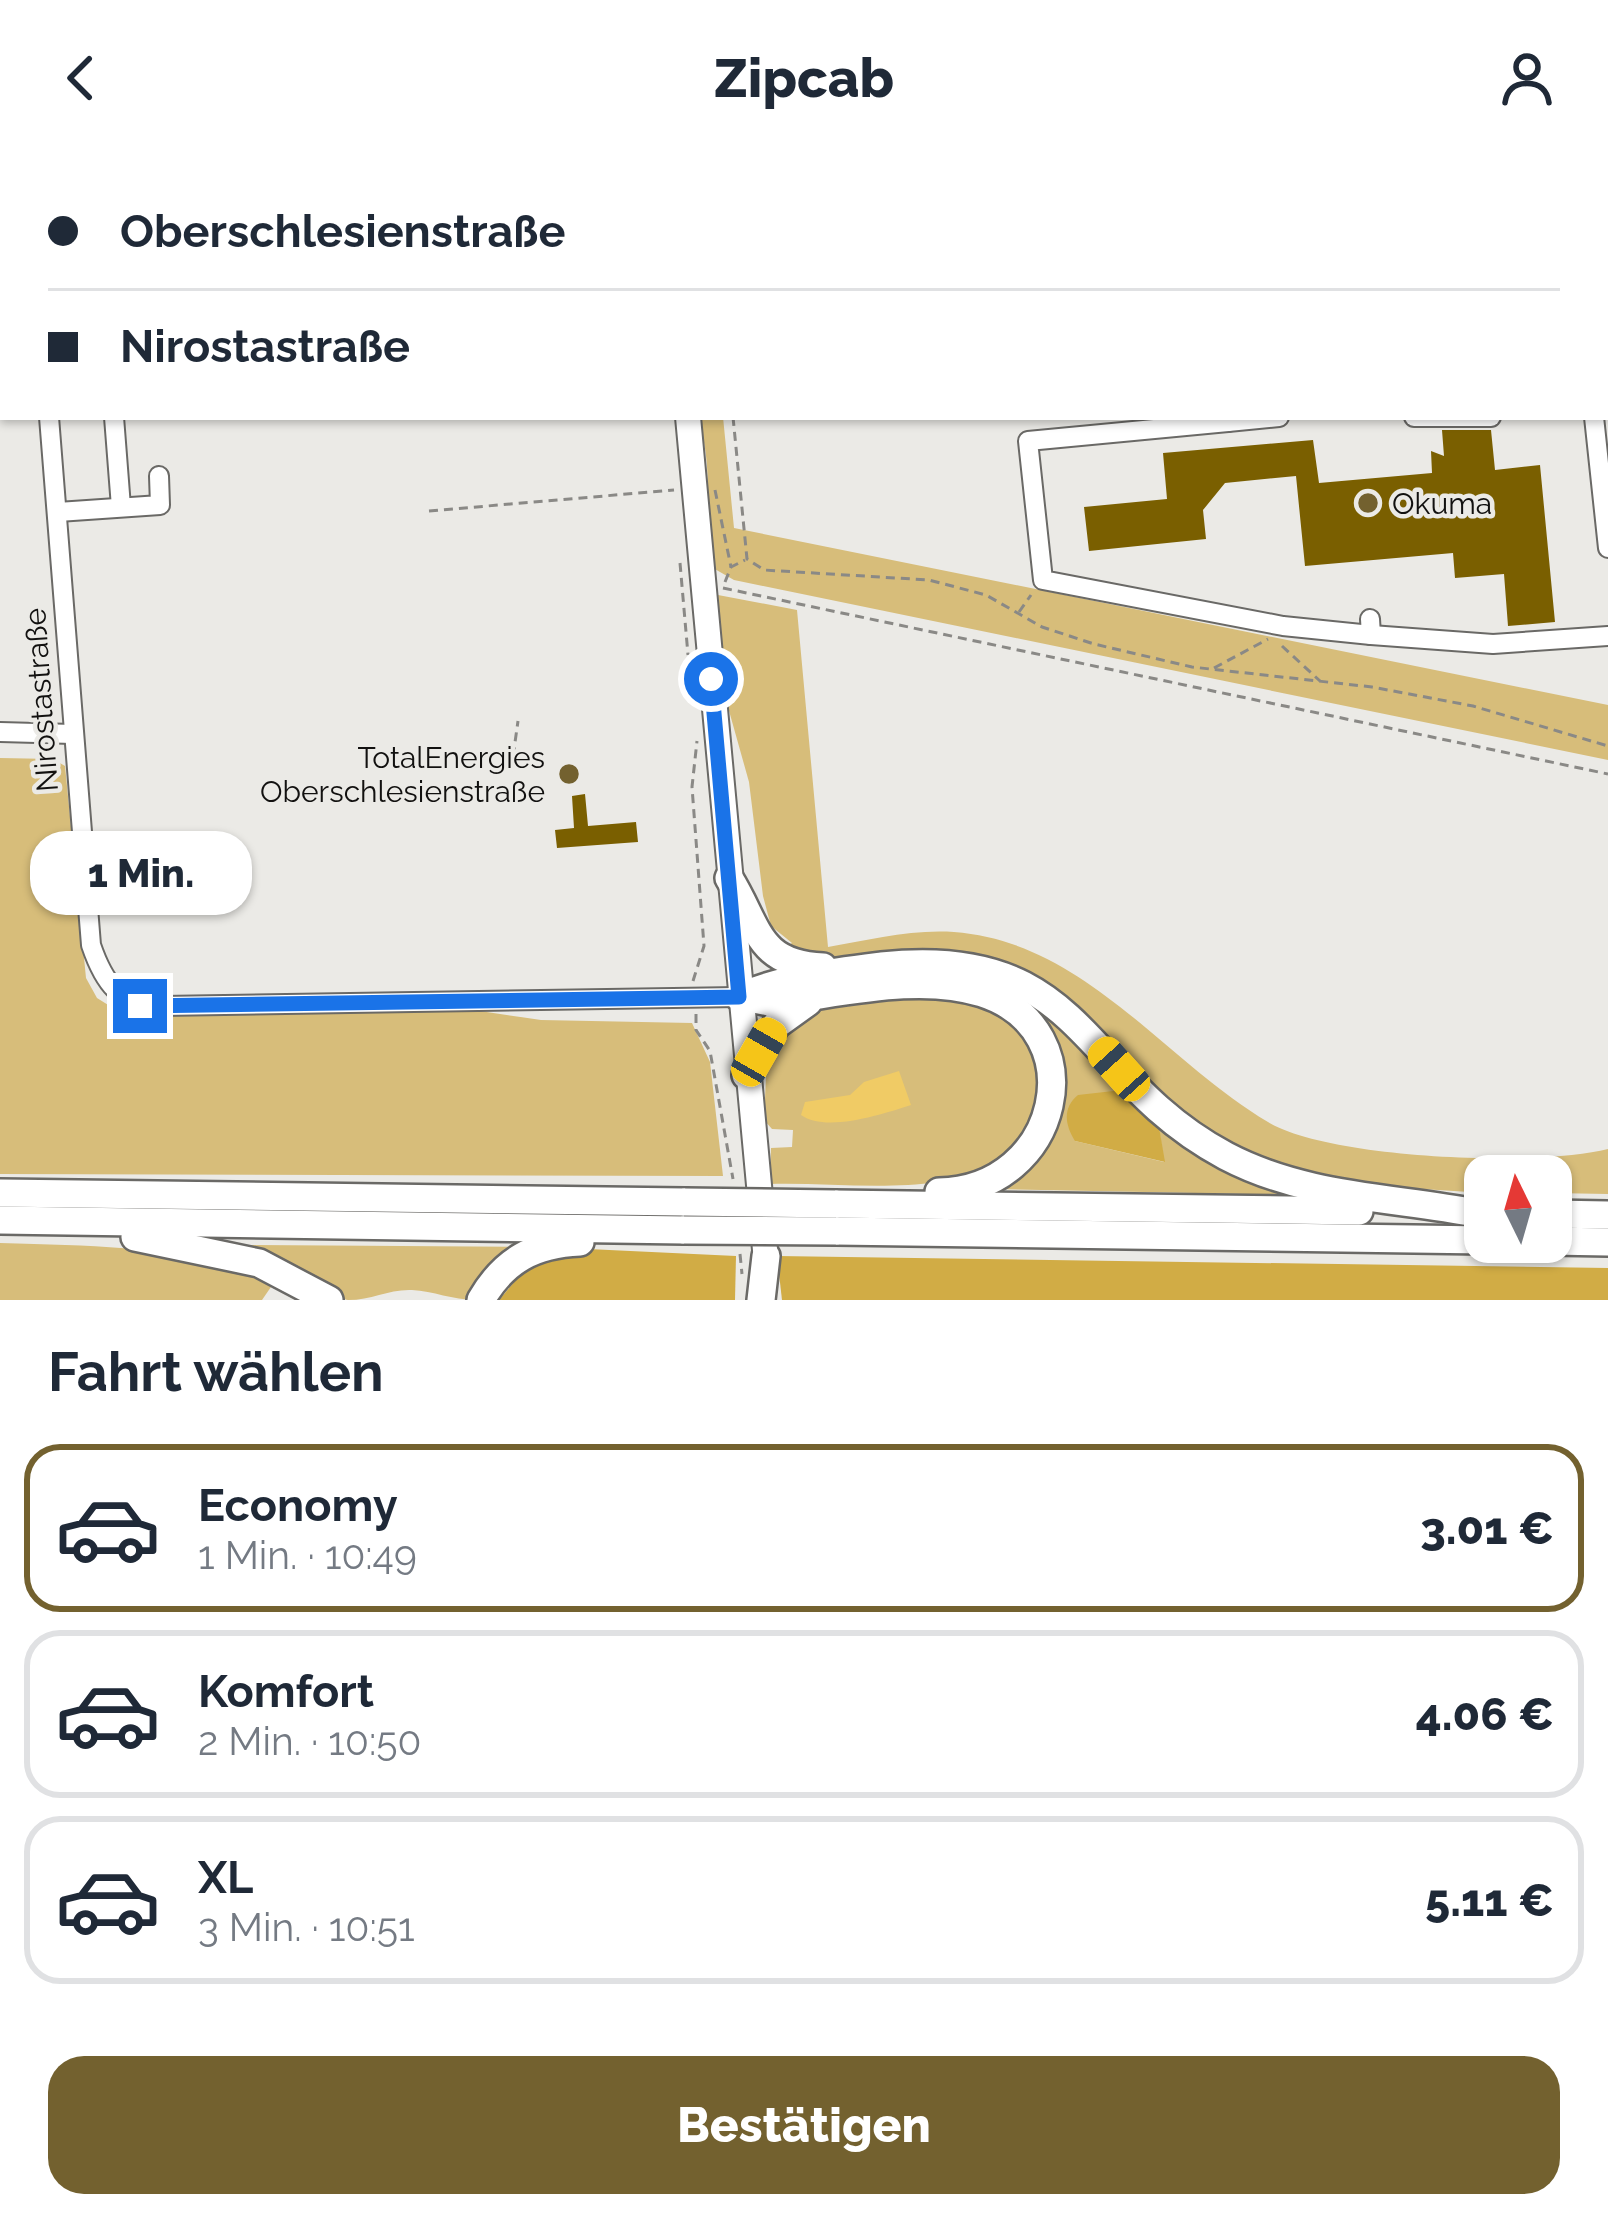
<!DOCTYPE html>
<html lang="de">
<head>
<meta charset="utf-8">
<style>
	:root { --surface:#fff; --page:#f6f6f7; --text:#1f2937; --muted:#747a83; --line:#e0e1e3; --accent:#73612f }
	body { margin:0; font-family:Raleway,sans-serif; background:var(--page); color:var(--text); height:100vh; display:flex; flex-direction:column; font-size:45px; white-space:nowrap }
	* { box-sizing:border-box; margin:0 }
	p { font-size:39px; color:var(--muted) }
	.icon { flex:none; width:66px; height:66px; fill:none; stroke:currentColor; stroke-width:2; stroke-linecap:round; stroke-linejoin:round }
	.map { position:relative; height:1144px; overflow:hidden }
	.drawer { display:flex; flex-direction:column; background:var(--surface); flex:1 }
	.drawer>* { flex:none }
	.guide { position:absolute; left:0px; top:0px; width:1608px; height:264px; box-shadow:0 3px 9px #0004; display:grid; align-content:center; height:264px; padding:0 48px; background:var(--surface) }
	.needle { width:78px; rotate:355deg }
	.fabs { position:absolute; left:1464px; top:999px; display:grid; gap:24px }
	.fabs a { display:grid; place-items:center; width:108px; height:108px; border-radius:24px; background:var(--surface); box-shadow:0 3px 9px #0004; font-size:60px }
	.end { position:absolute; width:54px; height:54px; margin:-27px; border:15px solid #1a73e8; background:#fff; box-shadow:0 0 0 6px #fff }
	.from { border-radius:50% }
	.bubble { position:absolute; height:84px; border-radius:36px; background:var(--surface); box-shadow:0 3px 9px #0004; font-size:39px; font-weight:800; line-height:84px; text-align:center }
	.car { position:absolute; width:36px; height:72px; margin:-36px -18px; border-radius:15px; box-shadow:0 0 9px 3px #0007; background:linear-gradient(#f5c518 24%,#345 0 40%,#f5c518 0 76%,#345 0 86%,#f5c518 0) }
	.guide b { display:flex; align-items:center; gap:42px; height:114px; font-size:45px }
	.guide b+b { border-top:3px solid var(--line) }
	.guide i { width:30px; height:30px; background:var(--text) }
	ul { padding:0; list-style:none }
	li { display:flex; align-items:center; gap:36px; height:168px; margin:0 24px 18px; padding:0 24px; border:6px solid var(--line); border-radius:36px }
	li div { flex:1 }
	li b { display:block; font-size:45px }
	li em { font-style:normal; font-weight:800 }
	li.selected { border-color:var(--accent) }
	li>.icon { width:108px; height:108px; stroke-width:1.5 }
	h2 { padding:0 48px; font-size:54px; line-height:144px }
	.button { display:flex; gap:24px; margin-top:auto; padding:24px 48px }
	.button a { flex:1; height:138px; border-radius:36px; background:var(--accent); color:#fff; font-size:48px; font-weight:800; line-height:138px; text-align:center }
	header { display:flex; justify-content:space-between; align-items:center; height:156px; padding:0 48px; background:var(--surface); font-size:54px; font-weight:800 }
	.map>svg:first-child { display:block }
</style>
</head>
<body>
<header><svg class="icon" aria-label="back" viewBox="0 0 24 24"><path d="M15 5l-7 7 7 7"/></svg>Zipcab<svg class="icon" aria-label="person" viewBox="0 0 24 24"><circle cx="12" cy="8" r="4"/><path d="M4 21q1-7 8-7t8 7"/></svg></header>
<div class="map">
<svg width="1608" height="1144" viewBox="0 0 1608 1144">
	<rect width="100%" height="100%" fill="#ebeae6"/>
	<g fill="#d7bd7a">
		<path d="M697 261H723L734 372 1608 549V604L734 424 713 412C702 362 716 311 697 261Z"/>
		<path d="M718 439 797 454 828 791C868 784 912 773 954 776 1085 786 1162 903 1268 966 1329 1003 1539 1011 1608 993V1038L1551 1037V1020H1485V1037L1344 1028 1279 1012 1225 988 1186 963 1000 806 960 796 910 795 818 806 780 794 792 787 771 770 763 740 749 626 726 544Z"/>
		<polygon points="0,602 53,603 65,610 86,822 97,842 121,857 480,855 541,864 692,867 710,906 723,1020 0,1018"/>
		<path d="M935 839C958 841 986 846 1005 860 1052 894 1052 983 997 1009 928 1041 844 1026 770 1028L771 992 792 991 793 974 772 973 764 964 767 900 803 856Z"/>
		<polygon points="1028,842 1131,933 1075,985 1164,1006 1158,966 1301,1039 989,1033 1056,942 1005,844"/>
		<path d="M0 1087C105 1091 173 1087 273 1128L262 1144H0Z"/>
		<path d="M241 1089 536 1091 475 1144C453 1144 433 1135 412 1134 389 1133 372 1144 348 1144 337 1142 262 1098 241 1089Z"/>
	</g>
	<g fill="#d1ac45">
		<path d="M1131 933 1158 965 1165 1006 1075 985C1065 969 1062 952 1078 939Z"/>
		<polygon points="588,1093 736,1100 735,1144 499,1144 526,1112"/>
		<polygon points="777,1100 1608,1112 1608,1144 782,1144"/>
	</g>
	<path fill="#f0cb65" d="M899 915 911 949C883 958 826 977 801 959L805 946 850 939 864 926Z"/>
	<g fill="#7a5f00">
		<polygon points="1442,274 1491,274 1495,314 1540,309 1555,466 1508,470 1504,418 1455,422 1453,397 1305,410 1296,320 1225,327 1203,354 1206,383 1089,395 1084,351 1167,343 1163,297 1313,284 1319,327 1432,317 1431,295 1444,300"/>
		<polygon points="585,638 588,670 636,666 638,686 557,692 555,674 574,672 572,640"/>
	</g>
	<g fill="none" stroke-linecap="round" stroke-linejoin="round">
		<defs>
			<g id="minor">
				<polyline points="27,0 27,3"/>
				<polyline points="97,0 98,3"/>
				<polyline points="565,0 566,3"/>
				<polyline points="1055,0 1055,3"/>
				<polyline points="954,3 987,0"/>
				<polyline points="1352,3 1352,0"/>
				<path d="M49 261 91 789C104 827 119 849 162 850L739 841"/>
				<polyline points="114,261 121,351"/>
				<polyline points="1228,261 1228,266 1028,285 1043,424 1283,470 1371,479 1370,463"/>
				<polyline points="1414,261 1491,261"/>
				<polyline points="1594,261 1608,392"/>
				<polyline points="1228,266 1279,261"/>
				<polyline points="58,356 160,349 159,320"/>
				<polyline points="1371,479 1493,488 1608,480"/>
				<polyline points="0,576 73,578"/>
			</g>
			<g id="major">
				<polyline points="664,0 664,3"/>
				<polyline points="688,261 765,1094"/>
			</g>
			<g id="highway">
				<path d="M729 722C759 770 756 808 823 811"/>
				<path d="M739 841C783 822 834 816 882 810 1085 788 1079 922 1226 1000 1304 1041 1390 1041 1475 1057"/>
				<path d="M749 842 769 846C835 839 917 816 982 837 1097 874 1060 1034 939 1036"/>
				<polyline points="746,919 776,869 808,846"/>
				<polyline points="0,1037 685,1046"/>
				<polyline points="835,1048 1359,1055"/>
				<polyline points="1551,1058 1608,1059"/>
				<polyline points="0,1064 684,1074"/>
				<polyline points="836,1075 1485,1084"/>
				<polyline points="135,1081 259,1107 329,1144"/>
				<polyline points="1551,1085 1608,1086"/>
				<path d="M481 1144C504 1104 534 1088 580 1086"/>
				<polyline points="761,1144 766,1100"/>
			</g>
		</defs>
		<use href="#minor" stroke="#6a6966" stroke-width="22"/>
		<use href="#major" stroke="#6a6966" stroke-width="28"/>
		<use href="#highway" stroke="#6a6966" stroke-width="32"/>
		<g stroke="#8a8986" stroke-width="3" stroke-dasharray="9 6" stroke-linecap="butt">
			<polyline points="710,0 710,3"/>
			<polyline points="1605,30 1608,29"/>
			<polyline points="733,261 747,403 764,414 929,424 986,439 1042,471 1094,488 1192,511 1372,531 1473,550 1608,590"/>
			<polyline points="715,334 731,411"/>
			<polyline points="429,355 674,334"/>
			<polyline points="680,407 688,499"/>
			<polyline points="725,426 731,411 745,404"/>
			<polyline points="723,432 1608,618"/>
			<polyline points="1019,456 1031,439"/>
			<polyline points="1282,490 1320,525"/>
			<polyline points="1214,512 1268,483"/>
			<polyline points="511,615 518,565"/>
			<polyline points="693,825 704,790 692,631 697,585"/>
			<polyline points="696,858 696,874 710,895 733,1023"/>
			<polyline points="740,1098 742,1118"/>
		</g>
		<use href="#minor" stroke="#fff" stroke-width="18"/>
		<use href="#major" stroke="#fff" stroke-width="24"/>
		<use href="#highway" stroke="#fff" stroke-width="27"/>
		<defs>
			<g id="highway-bridge">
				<polyline points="685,1046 835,1048"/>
				<polyline points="684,1074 836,1075"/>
			</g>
		</defs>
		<use href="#highway-bridge" stroke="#6a6966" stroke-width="32" stroke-linecap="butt"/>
		<use href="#highway-bridge" stroke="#fff" stroke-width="27"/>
	</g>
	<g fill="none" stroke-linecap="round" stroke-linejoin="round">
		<polyline stroke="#1a73e8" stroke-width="15" points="140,850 739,841 711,523"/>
	</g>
	<g fill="#73612f" stroke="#ebeae6" stroke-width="4.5">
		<circle cx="1368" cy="347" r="12"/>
		<circle cx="569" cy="618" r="12"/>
	</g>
	<g text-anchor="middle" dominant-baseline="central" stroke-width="9" stroke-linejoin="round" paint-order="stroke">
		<g font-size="30" fill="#121110" stroke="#ebeae6" text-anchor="start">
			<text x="1392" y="347">Okuma</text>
			<text x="545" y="601" text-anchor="end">TotalEnergies<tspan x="545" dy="34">Oberschlesienstraße</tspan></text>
		</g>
		<g font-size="30" fill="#121110" stroke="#ebeae6">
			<text transform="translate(41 544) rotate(-94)">Nirostastraße</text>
		</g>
	</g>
</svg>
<div class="fabs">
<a><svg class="needle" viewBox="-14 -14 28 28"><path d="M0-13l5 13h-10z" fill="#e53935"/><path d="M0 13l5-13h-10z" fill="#747a83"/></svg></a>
</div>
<i class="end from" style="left:711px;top:523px"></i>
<i class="end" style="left:140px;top:850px"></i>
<div class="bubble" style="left:30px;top:675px;width:222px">1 Min.</div>
<i class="car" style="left:759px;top:896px;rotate:30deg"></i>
<i class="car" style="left:1119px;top:913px;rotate:318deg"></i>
<div class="guide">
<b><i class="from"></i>Oberschlesienstraße</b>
<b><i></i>Nirostastraße</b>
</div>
</div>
<section class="drawer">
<h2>Fahrt wählen</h2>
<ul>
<li class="selected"><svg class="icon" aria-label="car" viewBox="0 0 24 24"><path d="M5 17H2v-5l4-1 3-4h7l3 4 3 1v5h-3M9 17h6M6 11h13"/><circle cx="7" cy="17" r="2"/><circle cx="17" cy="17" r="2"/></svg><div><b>Economy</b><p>1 Min. · 10:49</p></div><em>3.01 €</em></li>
<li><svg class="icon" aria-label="car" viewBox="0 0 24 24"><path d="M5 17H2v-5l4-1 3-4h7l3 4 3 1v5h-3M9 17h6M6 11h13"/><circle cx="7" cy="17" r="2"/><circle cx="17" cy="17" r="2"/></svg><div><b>Komfort</b><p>2 Min. · 10:50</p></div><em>4.06 €</em></li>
<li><svg class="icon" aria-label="car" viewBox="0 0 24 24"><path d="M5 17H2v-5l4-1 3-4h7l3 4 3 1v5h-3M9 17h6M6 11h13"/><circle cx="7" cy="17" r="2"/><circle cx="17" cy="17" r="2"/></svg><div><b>XL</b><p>3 Min. · 10:51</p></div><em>5.11 €</em></li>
</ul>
<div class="button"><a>Bestätigen</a></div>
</section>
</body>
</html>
